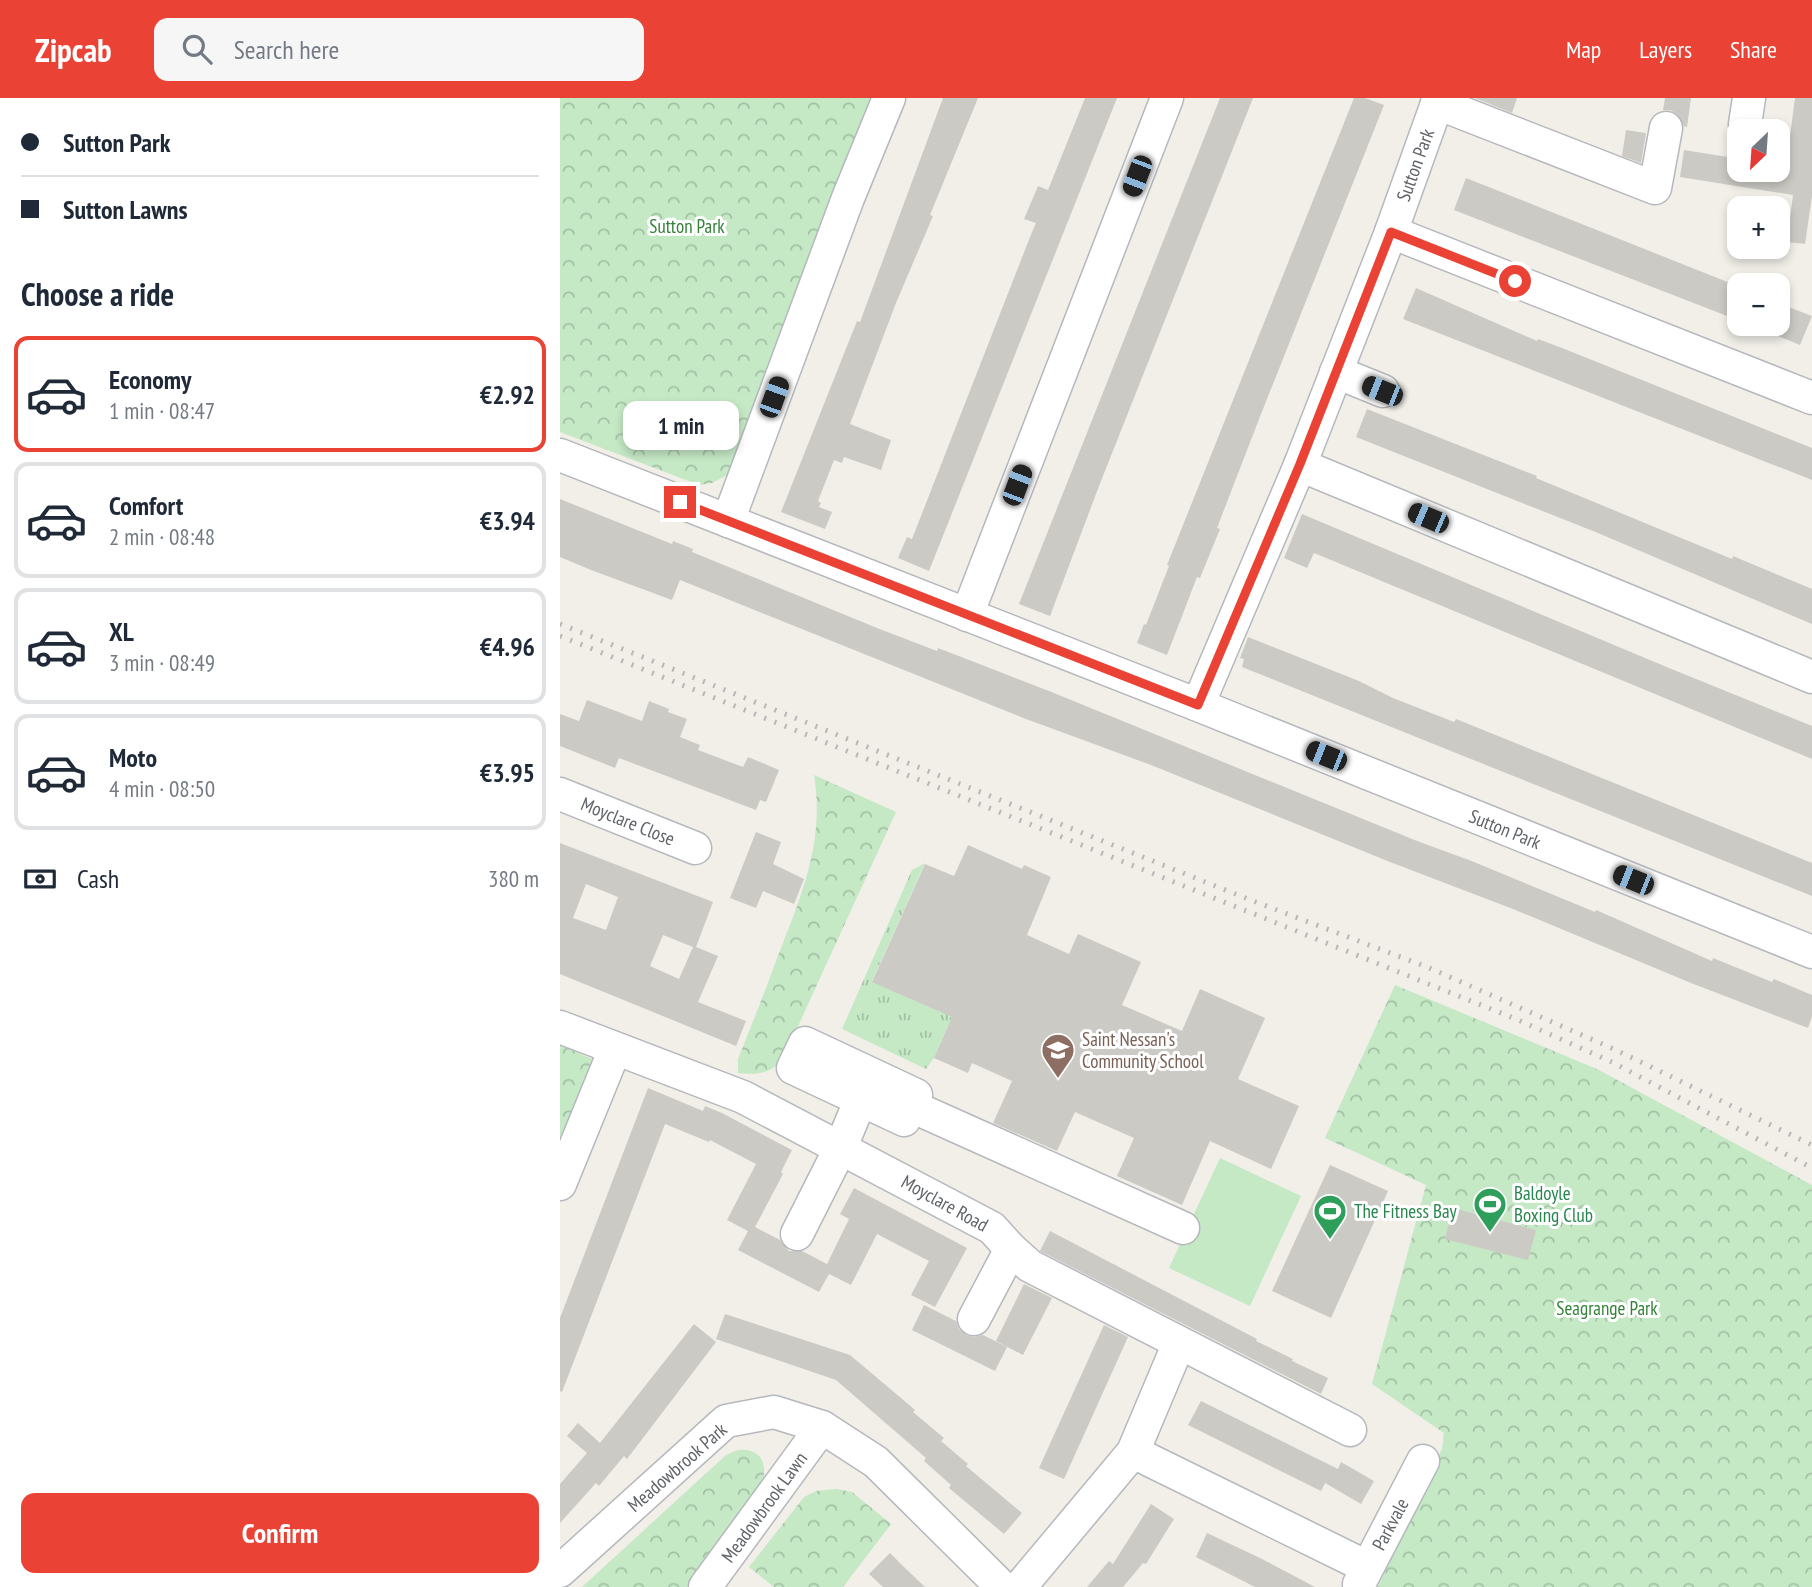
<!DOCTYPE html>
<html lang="en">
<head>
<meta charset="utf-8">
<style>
	:root { --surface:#fff; --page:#f6f6f7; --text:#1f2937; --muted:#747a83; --line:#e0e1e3; --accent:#ea4335 }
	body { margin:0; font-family:"PT Sans Narrow",sans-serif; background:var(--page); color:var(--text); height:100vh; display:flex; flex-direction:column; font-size:26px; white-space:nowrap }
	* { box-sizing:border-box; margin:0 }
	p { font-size:23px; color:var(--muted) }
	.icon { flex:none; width:38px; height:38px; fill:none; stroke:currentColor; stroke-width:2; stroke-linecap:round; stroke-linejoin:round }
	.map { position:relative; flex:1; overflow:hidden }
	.sheet { display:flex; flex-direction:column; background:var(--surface); width:560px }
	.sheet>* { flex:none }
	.banner { display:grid; align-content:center; height:154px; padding:0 21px; background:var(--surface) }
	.needle { width:46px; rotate:205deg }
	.buttons { position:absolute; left:1167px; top:21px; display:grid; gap:14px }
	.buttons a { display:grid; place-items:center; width:63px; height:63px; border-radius:14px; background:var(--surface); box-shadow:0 4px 10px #0003; font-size:35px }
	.end { position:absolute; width:32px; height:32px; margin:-16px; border:9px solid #ea4335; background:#fff; box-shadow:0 0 0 4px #fff }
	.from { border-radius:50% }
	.bubble { position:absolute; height:49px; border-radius:14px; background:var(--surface); box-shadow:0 4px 10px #0003; font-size:23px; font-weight:700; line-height:49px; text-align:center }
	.car { position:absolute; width:21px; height:42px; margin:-21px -10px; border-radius:9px; box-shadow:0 0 5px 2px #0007; background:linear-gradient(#222 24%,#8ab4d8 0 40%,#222 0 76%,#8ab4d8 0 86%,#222 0) }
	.banner b { display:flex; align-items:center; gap:24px; height:66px; font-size:26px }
	.banner b+b { border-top:2px solid var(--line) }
	.banner i { width:18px; height:18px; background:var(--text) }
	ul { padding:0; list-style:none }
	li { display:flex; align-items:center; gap:21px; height:116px; margin:0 14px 10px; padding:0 7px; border:4px solid var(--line); border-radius:14px }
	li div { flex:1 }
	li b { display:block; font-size:26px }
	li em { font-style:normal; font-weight:700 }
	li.selected { border-color:var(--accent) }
	li>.icon { width:63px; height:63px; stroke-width:1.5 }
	h2 { padding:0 21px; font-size:32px; line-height:84px }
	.pay { display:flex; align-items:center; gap:18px; height:77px; padding:0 21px; font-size:26px }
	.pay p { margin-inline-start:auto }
	.cta { display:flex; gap:14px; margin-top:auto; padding:14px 21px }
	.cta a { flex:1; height:80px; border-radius:14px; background:var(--accent); color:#fff; font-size:28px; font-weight:700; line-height:80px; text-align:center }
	header { display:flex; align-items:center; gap:42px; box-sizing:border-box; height:98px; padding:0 35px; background:var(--accent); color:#fff }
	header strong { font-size:33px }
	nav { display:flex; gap:38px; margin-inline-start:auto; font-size:24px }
	.search { width:490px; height:63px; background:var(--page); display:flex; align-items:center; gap:18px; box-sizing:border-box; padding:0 24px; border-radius:14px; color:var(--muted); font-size:26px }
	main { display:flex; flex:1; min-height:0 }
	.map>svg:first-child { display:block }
</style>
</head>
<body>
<header>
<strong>Zipcab</strong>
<div class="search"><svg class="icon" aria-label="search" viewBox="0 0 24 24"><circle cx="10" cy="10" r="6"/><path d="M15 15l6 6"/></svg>Search here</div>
<nav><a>Map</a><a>Layers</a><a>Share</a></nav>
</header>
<main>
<section class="sheet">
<div class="banner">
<b><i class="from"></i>Sutton Park</b>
<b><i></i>Sutton Lawns</b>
</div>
<h2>Choose a ride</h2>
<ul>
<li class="selected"><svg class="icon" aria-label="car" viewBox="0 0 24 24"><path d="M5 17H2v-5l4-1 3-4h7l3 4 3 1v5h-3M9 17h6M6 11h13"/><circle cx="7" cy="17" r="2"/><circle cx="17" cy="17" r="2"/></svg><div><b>Economy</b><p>1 min · 08:47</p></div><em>€2.92</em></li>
<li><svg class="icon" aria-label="car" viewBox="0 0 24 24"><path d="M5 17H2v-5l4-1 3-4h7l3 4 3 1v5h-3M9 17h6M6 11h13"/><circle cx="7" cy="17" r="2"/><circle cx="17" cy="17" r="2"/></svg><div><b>Comfort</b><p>2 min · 08:48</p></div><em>€3.94</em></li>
<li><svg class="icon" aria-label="car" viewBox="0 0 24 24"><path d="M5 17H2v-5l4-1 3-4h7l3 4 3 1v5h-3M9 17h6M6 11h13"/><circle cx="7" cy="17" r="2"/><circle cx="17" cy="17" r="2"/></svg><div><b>XL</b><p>3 min · 08:49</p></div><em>€4.96</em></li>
<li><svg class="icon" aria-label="car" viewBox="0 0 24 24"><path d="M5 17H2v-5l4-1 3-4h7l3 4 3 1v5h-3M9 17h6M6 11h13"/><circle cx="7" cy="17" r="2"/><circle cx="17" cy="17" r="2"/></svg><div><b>Moto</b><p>4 min · 08:50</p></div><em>€3.95</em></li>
</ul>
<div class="pay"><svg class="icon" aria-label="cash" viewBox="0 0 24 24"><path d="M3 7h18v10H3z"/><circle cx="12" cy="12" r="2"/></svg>Cash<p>380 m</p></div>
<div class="cta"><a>Confirm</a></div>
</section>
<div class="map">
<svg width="1252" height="1489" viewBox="0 0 1252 1489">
	<defs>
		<pattern id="grass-tufts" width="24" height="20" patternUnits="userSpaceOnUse" patternTransform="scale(1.75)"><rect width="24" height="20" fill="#c5e8c5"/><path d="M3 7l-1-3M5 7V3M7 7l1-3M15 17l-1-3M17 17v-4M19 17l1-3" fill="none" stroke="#a3c0a4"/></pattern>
		<pattern id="park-crowns" width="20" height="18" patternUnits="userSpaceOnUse" patternTransform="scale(1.75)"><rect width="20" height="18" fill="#c5e8c5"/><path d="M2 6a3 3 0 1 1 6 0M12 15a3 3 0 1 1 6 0" fill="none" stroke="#a3c0a4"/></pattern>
	</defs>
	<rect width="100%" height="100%" fill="#f1efe8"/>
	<polygon fill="url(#grass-tufts)" points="365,765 312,883 392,919 374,960 366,971 282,931 352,772"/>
	<g fill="url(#park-crowns)">
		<polygon points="0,0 312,0 167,377 152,385 139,387 0,334"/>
		<path d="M254 677 336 714 223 961C210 976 197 977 178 975V961C192 926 206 891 219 855 242 797 265 741 254 677Z"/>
		<polygon points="835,887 1037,971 1252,1087 1252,1489 818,1489 882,1351 884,1335 812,1286 866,1087 765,1040"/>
		<polygon points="0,947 34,962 0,1040"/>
		<path d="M178 1352C206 1350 208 1372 200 1393L127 1489H22L166 1357Z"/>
		<polygon points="276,1391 292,1394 331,1426 283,1489 214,1489 189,1469 244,1399 256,1393"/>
	</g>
	<polygon fill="#c5e8c5" points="660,1060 741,1098 690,1208 609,1170"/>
	<g fill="#cccac5" fill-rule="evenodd">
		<polygon points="383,0 418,0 370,117 373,118 336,205 290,326 331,342 321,372 284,359 282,365 274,362 258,403 261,405 259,409 272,414 265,431 221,414 297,223 300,224"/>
		<polygon points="525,0 557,0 369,473 338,460 347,439 352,441 472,134 476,125 464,121 478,88 488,92"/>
		<polygon points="660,0 693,0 539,388 490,518 459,506"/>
		<polygon points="794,0 805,0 824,7 701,316 657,430 660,431 640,480 637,479 607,557 577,545 584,526 586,527 609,468 607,467"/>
		<polygon points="915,0 957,0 952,15"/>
		<polygon points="1105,0 1131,0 1127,29 1124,28 1117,16 1110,12 1103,12"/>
		<polygon points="1235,0 1252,0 1252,98 1245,146 1227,144 1233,97 1120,79 1124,52 1180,61 1180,72 1218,72 1218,67 1226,68"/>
		<polygon points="1066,32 1086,35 1081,65 1062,58"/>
		<polygon points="906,80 1180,189 1180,223 894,112"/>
		<polygon points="856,190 977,243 978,241 1002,250 1252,350 1252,382 843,221"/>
		<polygon points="1218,205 1252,218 1240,247 1218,238"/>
		<polygon points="807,311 977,378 976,380 1172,461 1173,458 1252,491 1252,526 1038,435 796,339"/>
		<polygon points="0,401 112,446 113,443 133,451 132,454 317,530 377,553 378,550 489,593 857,743 909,762 1035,814 1036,812 1152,863 1153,860 1212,884 1214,881 1252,897 1252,918 1248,930 1131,885 953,811 830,764 591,667 466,621 120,482 112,502 31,472 0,459"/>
		<polygon points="742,416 1109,570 1252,628 1252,661 754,455 747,470 724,460"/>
		<polygon points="688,539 799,583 833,600 894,624 896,621 1252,765 1252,798 682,569 684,561 680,560"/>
		<polygon points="27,602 82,623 89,603 109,611 108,614 127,621 120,639 140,647 138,652 183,669 188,659 219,672 206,704 200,702 196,712 59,660 55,670 0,648 0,616 19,623"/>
		<polygon points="196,734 221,744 213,766 244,781 234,806 203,793 196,810 170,800"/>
		<path d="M0 745 153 804 136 849 158 858 138 904 186 923 176 948 0 876ZM26 786 58 799 46 832 13 820ZM103 837 133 849 119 881 90 868Z"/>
		<polygon points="408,747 462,771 464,767 491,779 467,837 509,856 518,836 581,864 562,907 622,933 640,891 705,920 678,981 739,1008 711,1071 650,1043 622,1107 557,1078 574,1040 515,1014 497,1053 433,1025 452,983 412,965 408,975 374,960 392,919 312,884 365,766 394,778"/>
		<polygon points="88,990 143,1013 145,1008 162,1015 232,1052 221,1074 223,1076 195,1129 220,1142 229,1153 242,1153 267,1166 289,1121 280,1116 294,1090 407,1150 375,1209 351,1197 369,1163 317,1136 291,1187 269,1176 259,1194 178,1152 188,1133 167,1122 196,1066 150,1042 149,1044 105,1026 2,1294 0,1293 0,1220"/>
		<polygon points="770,1067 828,1093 771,1220 712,1193"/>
		<polygon points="893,1110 976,1132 968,1162 885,1141"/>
		<polygon points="490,1133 697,1241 696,1243 733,1261 732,1263 768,1280 761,1296 480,1153"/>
		<polygon points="464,1186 492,1200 463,1257 436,1243"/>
		<polygon points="364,1207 396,1223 399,1231 406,1237 414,1239 423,1237 447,1249 435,1273 352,1232"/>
		<polygon points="165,1216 290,1257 341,1300 355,1312 353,1314 384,1340 381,1343 408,1366 406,1368 462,1415 444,1436 389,1390 391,1387 364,1363 366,1360 276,1282 156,1241"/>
		<polygon points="134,1226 156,1244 67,1361 64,1358 39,1388 36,1385 0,1425 0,1386 27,1355 7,1338 18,1325 40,1345"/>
		<polygon points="544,1227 568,1239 504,1381 479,1370"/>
		<polygon points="641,1303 778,1371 781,1364 814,1383 801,1406 765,1385 761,1393 628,1327"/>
		<polygon points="591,1406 614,1421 586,1466 583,1465 563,1489 527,1489 549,1463 553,1466"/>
		<polygon points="647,1435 700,1460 755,1489 695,1489 636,1459"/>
		<polygon points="330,1455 343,1468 365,1489 323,1489 309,1476"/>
	</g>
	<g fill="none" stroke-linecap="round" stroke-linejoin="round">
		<defs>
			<g id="minor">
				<polyline points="877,5 1095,90 1106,30"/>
				<polyline points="1185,26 1189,0"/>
				<polyline points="831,134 1252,300"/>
				<polyline points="776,274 823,293"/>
				<polyline points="0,357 638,607 1252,854"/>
				<polyline points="740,367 1252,579"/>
				<polyline points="168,423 288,100 329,0"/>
				<polyline points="407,517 607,0"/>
				<polyline points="638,607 740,367 831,134 879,0"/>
				<polyline points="0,696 135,750"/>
				<polyline points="0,929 183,999 432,1130 451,1151 470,1168 790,1332"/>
				<polygon points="245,945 356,997 344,1022 233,970"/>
				<polyline points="351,1008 623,1130"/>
				<polyline points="0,1086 55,951"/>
				<polyline points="237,1136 281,1049 300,1003"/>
				<polyline points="414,1221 451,1151"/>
				<polyline points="573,1354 807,1469"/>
				<polyline points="0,1473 166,1323 214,1314 262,1329 316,1364 442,1489"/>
				<polyline points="799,1486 863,1363"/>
				<polyline points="145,1489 262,1329"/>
				<polyline points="460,1489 573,1354 613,1259"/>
			</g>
		</defs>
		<use href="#minor" stroke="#b5b8bc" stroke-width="35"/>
		<use href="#minor" stroke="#fff" stroke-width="32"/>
		<g stroke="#b6b7b8" stroke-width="5" stroke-dasharray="2 9" stroke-linecap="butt">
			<polyline points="0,526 688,801 867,869 1056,952 1252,1047"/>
			<polyline points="0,538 956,921 1052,964 1252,1070"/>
		</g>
	</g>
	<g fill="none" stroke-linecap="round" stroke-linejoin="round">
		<polyline stroke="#ea4335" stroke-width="9" points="120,404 638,607 740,366 831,134 955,183"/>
	</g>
	<defs>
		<symbol id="school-pin" viewBox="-11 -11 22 30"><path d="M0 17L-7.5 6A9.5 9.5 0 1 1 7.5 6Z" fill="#8d6e63" stroke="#fff"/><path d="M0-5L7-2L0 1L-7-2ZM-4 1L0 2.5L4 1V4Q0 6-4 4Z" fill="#fff"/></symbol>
		<symbol id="stadium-pin" viewBox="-11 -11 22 30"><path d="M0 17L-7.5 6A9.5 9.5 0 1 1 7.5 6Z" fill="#2e9e5b" stroke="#fff"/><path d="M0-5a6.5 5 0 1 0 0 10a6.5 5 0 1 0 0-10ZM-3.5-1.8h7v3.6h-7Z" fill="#fff"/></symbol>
	</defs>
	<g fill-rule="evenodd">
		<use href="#school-pin" x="479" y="933" width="38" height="52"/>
		<use href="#stadium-pin" x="911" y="1087" width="38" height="52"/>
		<use href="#stadium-pin" x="751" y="1094" width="38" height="52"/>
	</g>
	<g text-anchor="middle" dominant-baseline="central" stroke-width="6" stroke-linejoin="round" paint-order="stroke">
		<g font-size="19" fill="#5f6368" stroke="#fff">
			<text transform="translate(855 67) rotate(-70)">Sutton Park</text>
			<text transform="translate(68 723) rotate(22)">Moyclare Close</text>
			<text transform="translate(945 731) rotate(22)">Sutton Park</text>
			<text transform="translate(385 1105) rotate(29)">Moyclare Road</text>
			<text transform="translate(117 1369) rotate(-41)">Meadowbrook Park</text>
			<text transform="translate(204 1409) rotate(-54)">Meadowbrook Lawn</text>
			<text transform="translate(830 1426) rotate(-62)">Parkvale</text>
		</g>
		<g font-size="19" fill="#348238" stroke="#fff">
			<text x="127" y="128">Sutton Park</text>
			<text x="1047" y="1210">Seagrange Park</text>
		</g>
		<g font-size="19" fill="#785e54" stroke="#fff" text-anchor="start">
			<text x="522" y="941">Saint Nessan's<tspan x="522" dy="22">Community School</tspan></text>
		</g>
		<g font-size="19" fill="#27864d" stroke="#fff" text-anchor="start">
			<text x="954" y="1095">Baldoyle<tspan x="954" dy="22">Boxing Club</tspan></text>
			<text x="794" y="1113">The Fitness Bay</text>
		</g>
	</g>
</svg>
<div class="buttons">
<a><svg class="needle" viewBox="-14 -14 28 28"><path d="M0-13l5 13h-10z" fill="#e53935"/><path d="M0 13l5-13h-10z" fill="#747a83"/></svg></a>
<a>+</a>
<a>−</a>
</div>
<i class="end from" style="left:955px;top:183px"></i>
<i class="end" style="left:120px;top:404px"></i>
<div class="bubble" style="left:63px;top:303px;width:116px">1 min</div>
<i class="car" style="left:577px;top:78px;rotate:201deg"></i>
<i class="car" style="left:822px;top:293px;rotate:292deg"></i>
<i class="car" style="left:214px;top:299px;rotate:20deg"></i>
<i class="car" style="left:457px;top:387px;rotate:21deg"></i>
<i class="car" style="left:868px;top:420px;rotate:293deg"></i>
<i class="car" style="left:766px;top:658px;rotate:292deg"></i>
<i class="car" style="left:1073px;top:782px;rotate:292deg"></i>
</div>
</main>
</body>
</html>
